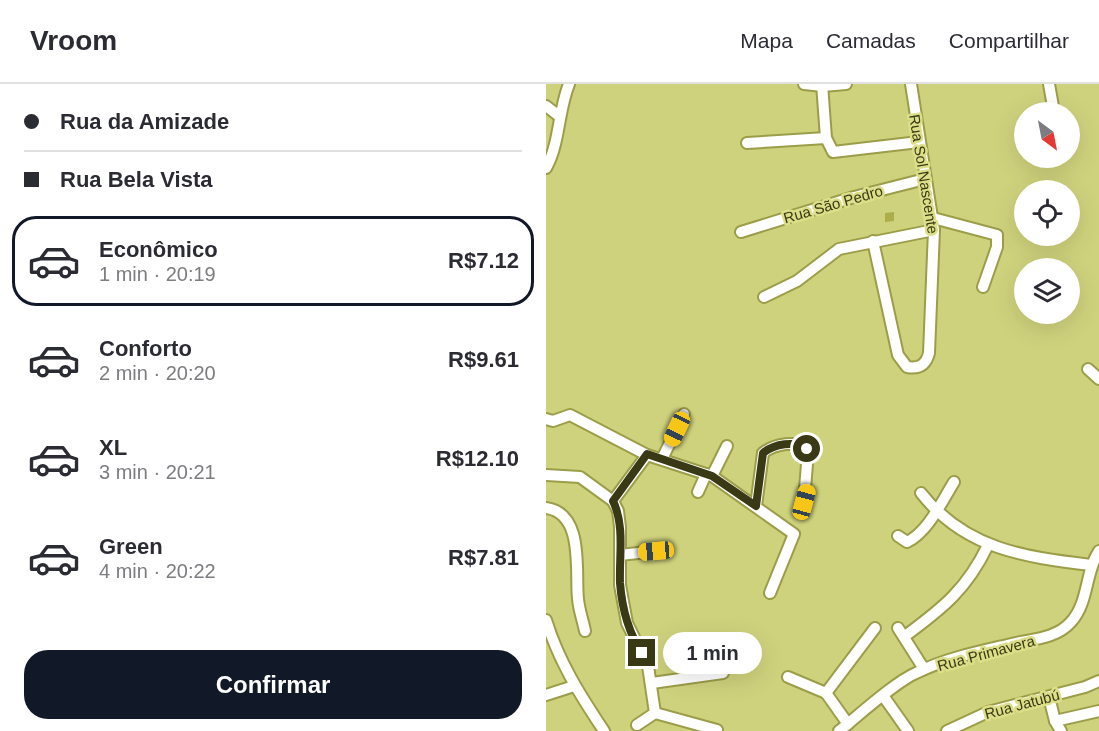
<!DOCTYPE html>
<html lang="pt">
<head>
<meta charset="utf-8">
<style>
	:root { --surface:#fff; --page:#f2f2f3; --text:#2b2b33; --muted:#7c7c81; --line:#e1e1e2; --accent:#111827 }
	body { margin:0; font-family:Helvetica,sans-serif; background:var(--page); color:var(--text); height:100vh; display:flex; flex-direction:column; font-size:22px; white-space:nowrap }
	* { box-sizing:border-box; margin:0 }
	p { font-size:20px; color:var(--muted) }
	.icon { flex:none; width:33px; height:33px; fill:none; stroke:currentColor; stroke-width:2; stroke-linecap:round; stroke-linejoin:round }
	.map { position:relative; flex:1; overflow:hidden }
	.drawer { display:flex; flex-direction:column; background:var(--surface); width:546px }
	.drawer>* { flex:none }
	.top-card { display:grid; align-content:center; height:132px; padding:0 24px; background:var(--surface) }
	.needle { width:39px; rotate:148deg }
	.tools { position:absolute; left:468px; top:18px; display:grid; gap:12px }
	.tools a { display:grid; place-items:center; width:66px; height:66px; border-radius:50%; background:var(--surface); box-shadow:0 6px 24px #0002; font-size:30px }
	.end { position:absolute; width:27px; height:27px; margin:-14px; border:8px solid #393915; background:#fff; box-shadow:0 0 0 3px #fff }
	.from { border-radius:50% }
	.bubble { position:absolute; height:42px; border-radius:21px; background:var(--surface); box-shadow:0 6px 24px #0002; font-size:20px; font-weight:600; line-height:42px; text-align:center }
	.car { position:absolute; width:18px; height:36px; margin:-18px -9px; border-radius:8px; box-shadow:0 0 4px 2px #0007; background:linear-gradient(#f5c518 24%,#345 0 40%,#f5c518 0 76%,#345 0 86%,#f5c518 0) }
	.top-card b { display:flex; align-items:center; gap:21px; height:57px; font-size:22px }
	.top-card b+b { border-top:2px solid var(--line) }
	.top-card i { width:15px; height:15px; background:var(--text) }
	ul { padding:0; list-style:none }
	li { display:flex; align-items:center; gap:18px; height:90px; margin:0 12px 9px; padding:0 12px; border:3px solid transparent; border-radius:24px }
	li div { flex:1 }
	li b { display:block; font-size:22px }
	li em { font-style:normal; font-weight:600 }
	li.current { border-color:var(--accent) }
	li>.icon { width:54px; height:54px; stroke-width:1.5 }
	.action { display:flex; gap:12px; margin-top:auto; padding:12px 24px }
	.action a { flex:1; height:69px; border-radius:24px; background:var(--accent); color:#fff; font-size:24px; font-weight:600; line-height:69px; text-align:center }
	header { display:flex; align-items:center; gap:36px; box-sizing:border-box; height:84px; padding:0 30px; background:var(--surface); border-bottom:2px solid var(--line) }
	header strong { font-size:28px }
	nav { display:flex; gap:33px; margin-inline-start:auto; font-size:21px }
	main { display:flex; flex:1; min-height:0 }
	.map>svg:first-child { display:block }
</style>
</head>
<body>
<header>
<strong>Vroom</strong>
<nav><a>Mapa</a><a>Camadas</a><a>Compartilhar</a></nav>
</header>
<main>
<section class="drawer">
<div class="top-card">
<b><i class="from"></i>Rua da Amizade</b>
<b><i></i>Rua Bela Vista</b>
</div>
<ul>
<li class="current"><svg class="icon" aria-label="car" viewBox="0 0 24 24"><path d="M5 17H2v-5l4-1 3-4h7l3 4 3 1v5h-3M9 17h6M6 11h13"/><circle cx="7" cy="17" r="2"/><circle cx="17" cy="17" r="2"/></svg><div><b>Econômico</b><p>1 min · 20:19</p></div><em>R$7.12</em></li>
<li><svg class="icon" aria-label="car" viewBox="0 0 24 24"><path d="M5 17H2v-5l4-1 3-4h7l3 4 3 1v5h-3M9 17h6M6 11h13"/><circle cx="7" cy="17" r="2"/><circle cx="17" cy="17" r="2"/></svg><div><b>Conforto</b><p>2 min · 20:20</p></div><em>R$9.61</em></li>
<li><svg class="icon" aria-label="car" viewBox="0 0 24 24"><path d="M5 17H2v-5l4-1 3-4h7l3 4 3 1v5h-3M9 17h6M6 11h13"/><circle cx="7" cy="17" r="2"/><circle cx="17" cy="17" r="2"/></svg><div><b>XL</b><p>3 min · 20:21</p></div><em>R$12.10</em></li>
<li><svg class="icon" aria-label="car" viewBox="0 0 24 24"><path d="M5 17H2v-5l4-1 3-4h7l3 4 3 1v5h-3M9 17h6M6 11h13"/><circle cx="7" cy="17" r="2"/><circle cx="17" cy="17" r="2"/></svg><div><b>Green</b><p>4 min · 20:22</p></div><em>R$7.81</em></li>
</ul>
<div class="action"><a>Confirmar</a></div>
</section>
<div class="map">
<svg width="553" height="647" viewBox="0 0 553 647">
	<rect width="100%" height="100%" fill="#cfd27c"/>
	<polygon fill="#acae4c" points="348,128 348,137 339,138 339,129"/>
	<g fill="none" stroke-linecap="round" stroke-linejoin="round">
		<defs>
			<g id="minor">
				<polyline points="258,0 277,2 300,0"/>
				<polyline points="276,0 280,54 287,68 373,58"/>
				<polyline points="503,0 508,28"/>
				<polyline points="0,22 13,32"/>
				<polyline points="201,59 280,54"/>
				<path d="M0 84C14 59 12 27 23 0"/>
				<polyline points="387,134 451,151 451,163 437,203"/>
				<polyline points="195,148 308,113 379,95"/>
				<path d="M327 157 352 271 361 283C373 285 380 281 383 269L388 146 365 0"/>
				<polyline points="218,213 251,197 293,165 388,146"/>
				<polyline points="542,285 553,295"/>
				<polyline points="0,335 7,337 24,331 101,371 166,392 248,450 224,509"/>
				<polyline points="116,375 138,330"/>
				<polyline points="0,391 34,393 67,417"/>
				<polyline points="166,392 181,362"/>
				<polyline points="152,408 160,390"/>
				<path d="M375 409C419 465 478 473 545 481"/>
				<path d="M210 422 217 369C228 360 252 355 262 367L258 418"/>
				<path d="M0 424C39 429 29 489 32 515 33 526 37 537 39 547"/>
				<path d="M352 452 361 458C382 448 396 417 408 398"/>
				<polyline points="74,471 110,467"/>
				<path d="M0 536C13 578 34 611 58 647"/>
				<polyline points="352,544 378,585"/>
				<path d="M359 552C397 524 421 505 442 461"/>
				<polyline points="242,593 280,609 302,640"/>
				<polyline points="106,599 177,589"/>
				<polyline points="280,609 329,544"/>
				<polyline points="0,611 28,602"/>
				<polyline points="338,613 362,647"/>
				<polyline points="503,613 509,637 515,647"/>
				<polyline points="109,629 171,646"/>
				<polyline points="509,637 553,627"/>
				<polyline points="91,641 109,629 102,582 81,539 74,501 74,443 72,427 67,417 101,371"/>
				<path d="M293 647C312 632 349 598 370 589 398 575 431 568 461 561 483 555 509 556 525 538 543 518 539 488 553 467"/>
				<polyline points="401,647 442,628 539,603 553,597"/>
			</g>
		</defs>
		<use href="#minor" stroke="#9b9d48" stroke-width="14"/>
		<use href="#minor" stroke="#fff" stroke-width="10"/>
	</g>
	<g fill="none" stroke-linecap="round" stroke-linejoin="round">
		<path stroke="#393915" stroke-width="8" d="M96 569C82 548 76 524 74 499 73 472 79 442 67 417L101 370 166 392 210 422 217 369C228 360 249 356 261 365"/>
	</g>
	<g text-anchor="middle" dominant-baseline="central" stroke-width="5" stroke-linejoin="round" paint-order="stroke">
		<g font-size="15" fill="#393915" stroke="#dcdf88">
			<text transform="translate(378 90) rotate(81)">Rua Sol Nascente</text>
			<text transform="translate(287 120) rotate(-16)">Rua São Pedro</text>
			<text transform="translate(440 569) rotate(-15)">Rua Primavera</text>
			<text transform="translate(476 620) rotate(-15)">Rua Jatubú</text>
		</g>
	</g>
</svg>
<div class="tools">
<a><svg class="needle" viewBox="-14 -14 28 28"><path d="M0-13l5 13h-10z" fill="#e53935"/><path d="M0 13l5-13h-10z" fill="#7c7c81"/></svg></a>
<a><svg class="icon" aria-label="locate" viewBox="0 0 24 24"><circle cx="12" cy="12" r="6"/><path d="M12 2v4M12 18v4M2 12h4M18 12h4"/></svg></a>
<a><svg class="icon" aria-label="layers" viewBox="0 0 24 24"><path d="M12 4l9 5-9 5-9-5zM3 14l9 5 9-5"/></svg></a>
</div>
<i class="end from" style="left:261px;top:365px"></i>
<i class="end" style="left:96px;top:569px"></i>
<div class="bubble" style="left:117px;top:548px;width:99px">1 min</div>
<i class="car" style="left:131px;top:345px;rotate:205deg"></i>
<i class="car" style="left:258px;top:418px;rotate:15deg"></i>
<i class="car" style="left:110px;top:467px;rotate:265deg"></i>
</div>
</main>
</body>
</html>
